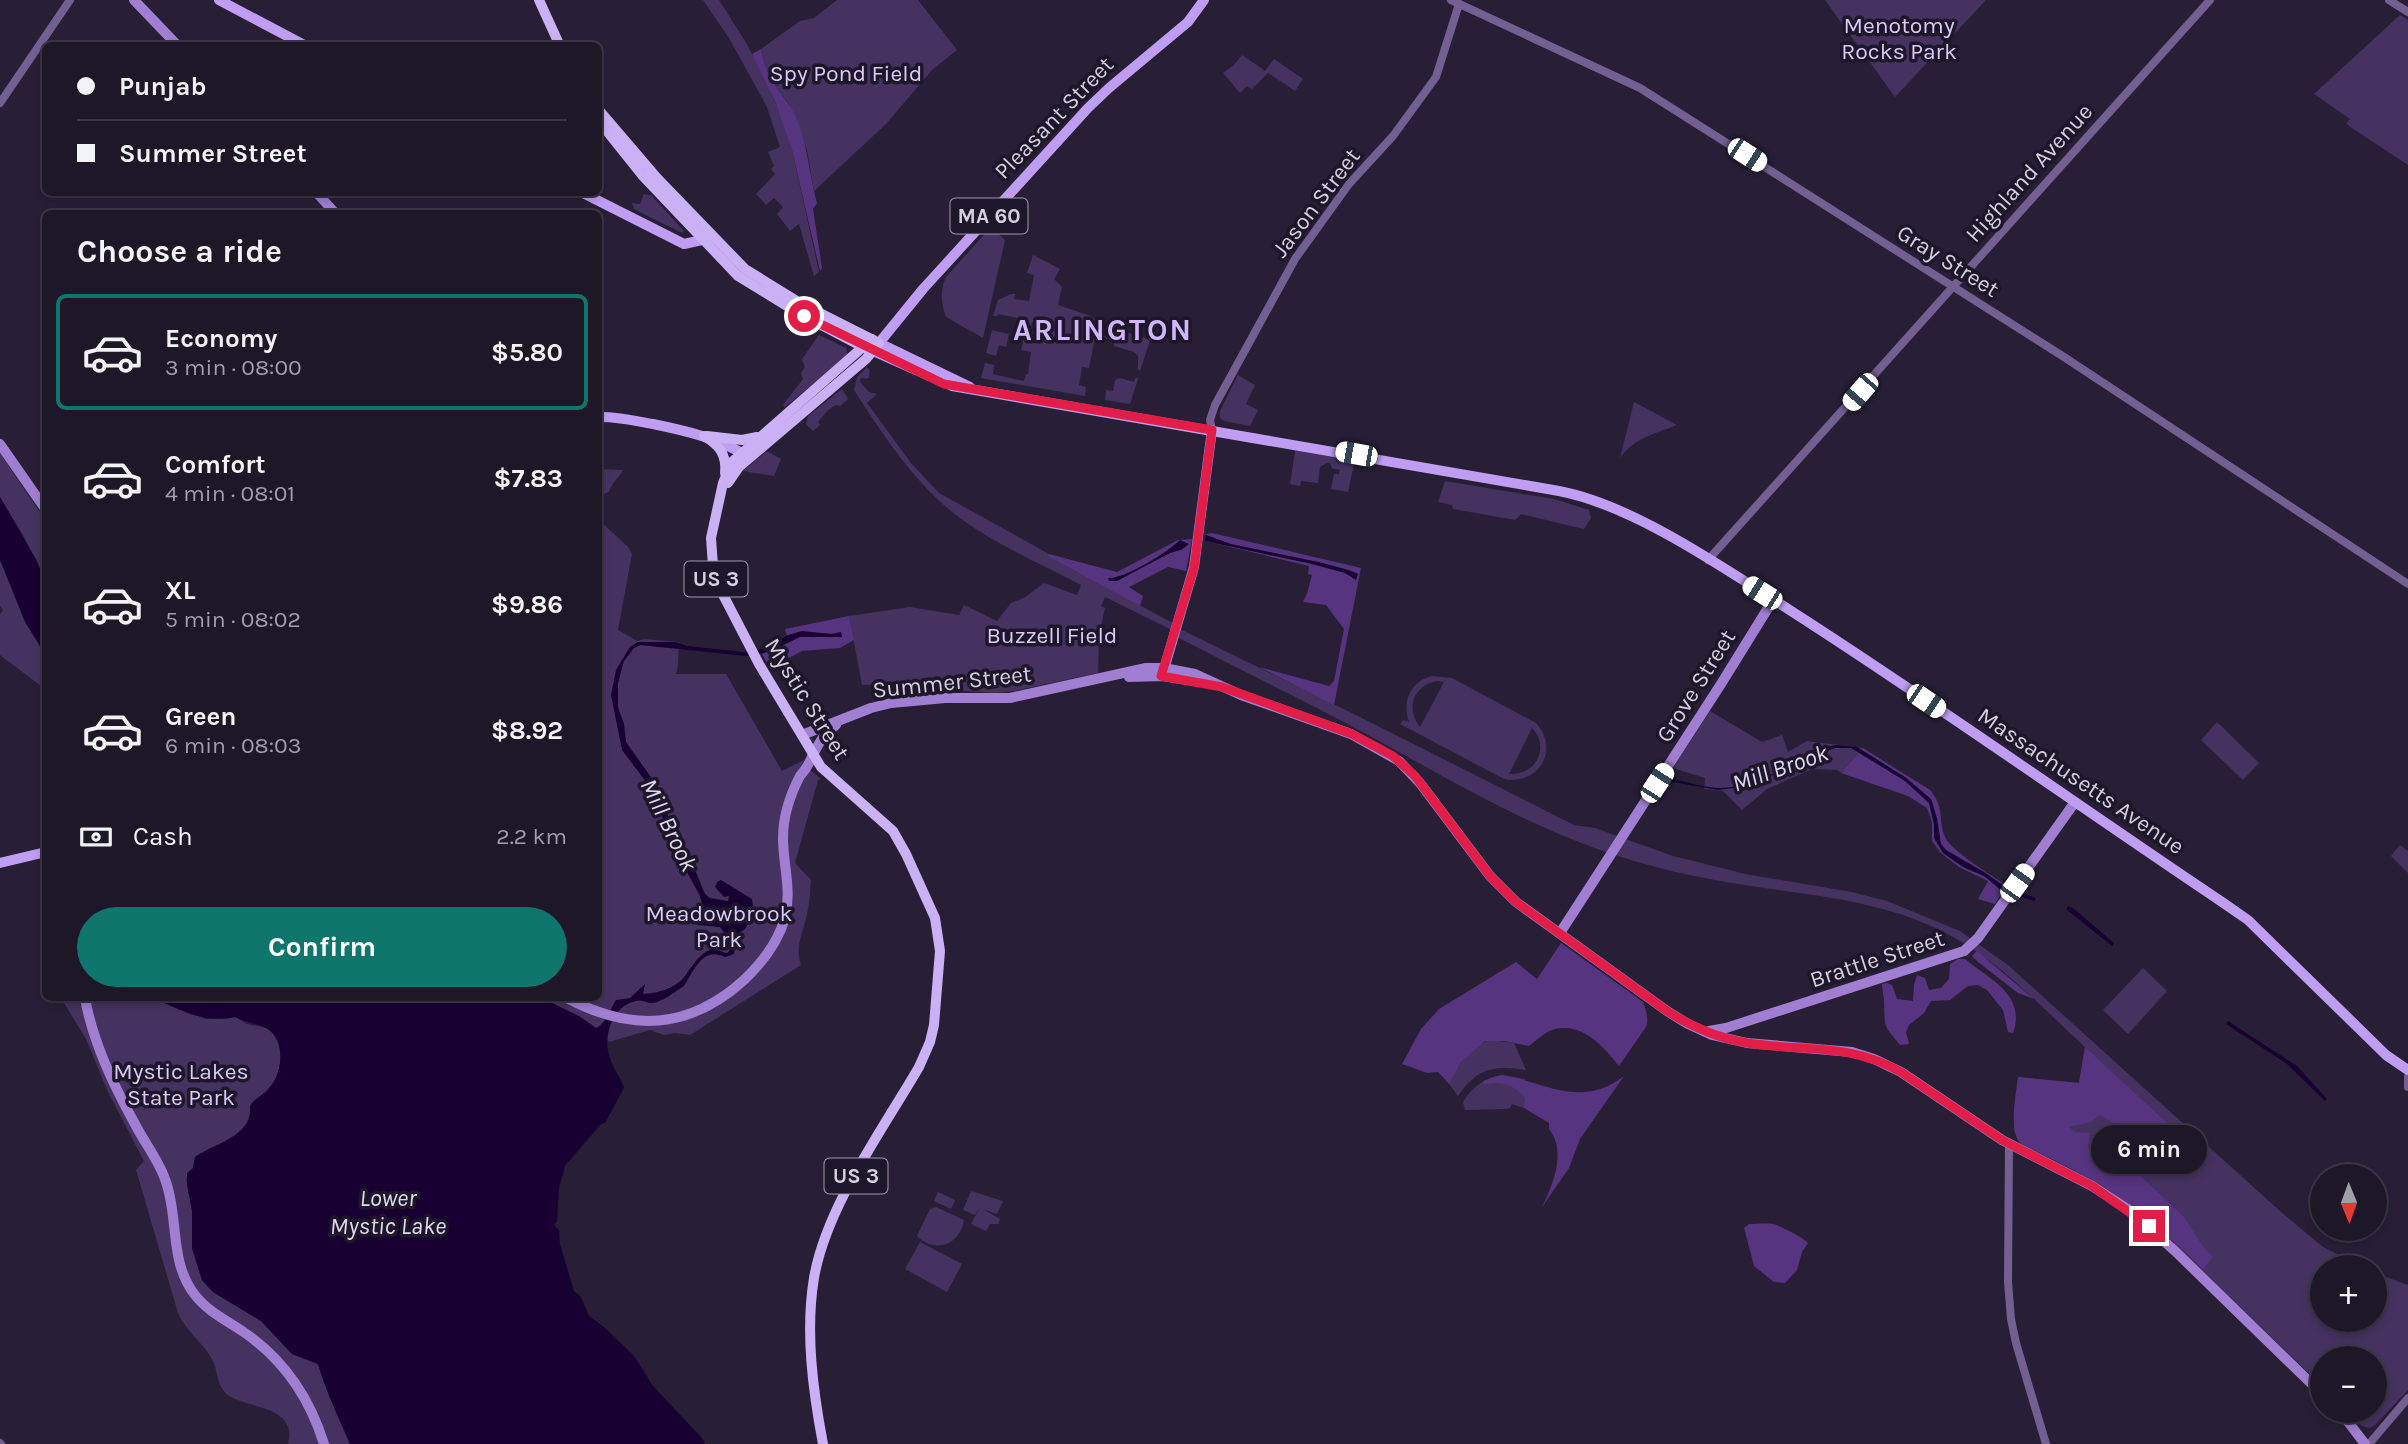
<!DOCTYPE html>
<html lang="en">
<head>
<meta charset="utf-8">
<style>
	:root { --surface:#1e1728; --page:#262030; --text:#f1f3f6; --muted:#a19fa8; --line:#3c3645; --accent:#0f766e }
	body { margin:0; font-family:Karla,sans-serif; background:var(--page); color:var(--text); height:100vh; display:flex; flex-direction:column; font-size:26px; white-space:nowrap }
	* { box-sizing:border-box; margin:0 }
	p { font-size:23px; color:var(--muted) }
	.icon { flex:none; width:38px; height:38px; fill:none; stroke:currentColor; stroke-width:2; stroke-linecap:round; stroke-linejoin:round }
	.map { position:relative; flex:1; overflow:hidden }
	.sheet { position:absolute; left:42px; top:210px; width:560px; height:791px; display:flex; flex-direction:column; background:var(--surface); border-radius:10px; box-shadow:0 4px 10px #0003,0 0 0 2px var(--line) }
	.sheet>* { flex:none }
	.banner { position:absolute; left:42px; top:42px; width:560px; height:154px; border-radius:10px; box-shadow:0 4px 10px #0003,0 0 0 2px var(--line); display:grid; align-content:center; height:154px; padding:0 35px; background:var(--surface) }
	.needle { width:46px; rotate:179deg }
	.controls { position:absolute; left:2310px; top:1164px; display:grid; gap:14px }
	.controls a { display:grid; place-items:center; width:77px; height:77px; border-radius:50%; background:var(--surface); box-shadow:0 4px 10px #0003,0 0 0 2px var(--line); font-size:35px }
	.end { position:absolute; width:32px; height:32px; margin:-16px; border:9px solid #e11d48; background:#fff; box-shadow:0 0 0 4px #fff }
	.from { border-radius:50% }
	.bubble { position:absolute; height:49px; border-radius:24px; background:var(--surface); box-shadow:0 4px 10px #0003,0 0 0 2px var(--line); font-size:23px; font-weight:700; line-height:49px; text-align:center }
	.car { position:absolute; width:21px; height:42px; margin:-21px -10px; border-radius:9px; box-shadow:0 0 5px 2px #0007; background:linear-gradient(#fff 24%,#345 0 40%,#fff 0 76%,#345 0 86%,#fff 0) }
	.banner b { display:flex; align-items:center; gap:24px; height:66px; font-size:26px }
	.banner b+b { border-top:2px solid var(--line) }
	.banner i { width:18px; height:18px; background:var(--text) }
	ul { padding:0; list-style:none }
	li { display:flex; align-items:center; gap:21px; height:116px; margin:0 14px 10px; padding:0 21px; border:4px solid transparent; border-radius:10px }
	li div { flex:1 }
	li b { display:block; font-size:26px }
	li em { font-style:normal; font-weight:700 }
	li.on { border-color:var(--accent) }
	li>.icon { width:63px; height:63px; stroke-width:1.5 }
	h2 { padding:0 35px; font-size:32px; line-height:84px }
	.pay { display:flex; align-items:center; gap:18px; height:77px; padding:0 35px; font-size:26px }
	.pay p { margin-inline-start:auto }
	.cta { display:flex; gap:14px; margin-top:auto; padding:14px 35px }
	.cta a { flex:1; height:80px; border-radius:42px; background:var(--accent); color:#fff; font-size:28px; font-weight:700; line-height:80px; text-align:center }
	.map>svg:first-child { display:block }
</style>
</head>
<body>
<div class="map">
<svg width="2408" height="1444" viewBox="0 0 2408 1444">
	<rect width="100%" height="100%" fill="#281f36"/>
	<g fill="#453260" fill-rule="evenodd">
		<polygon points="703,0 719,0 745,41 765,78 783,120 792,150 819,272 814,276 799,224 790,231 777,214 783,207 774,198 766,205 756,194 775,174 771,169 774,166 768,152 780,147 767,107 729,38"/>
		<polygon points="837,0 918,0 957,50 932,70 886,124 814,191 807,150 789,104 775,85 766,68 761,49 800,21 814,18"/>
		<polygon points="1825,0 1986,0 1895,97"/>
		<polygon points="2400,15 2408,20 2408,165 2346,124 2350,119 2314,94"/>
		<polygon points="1242,55 1265,71 1274,59 1303,79 1295,91 1268,73 1252,89 1247,86 1240,93 1223,73 1234,65"/>
		<polygon points="644,194 652,196 684,231 682,233 634,209 632,203 640,204"/>
		<path d="M991 227 1005 240 983 338 946 317C941 304 940 289 946 277Z"/>
		<polygon points="1033,255 1060,269 1054,279 1062,287 1058,305 1091,316 1099,323 1150,340 1140,371 1138,369 1138,356 1134,352 1114,346 1114,340 1095,337 1089,368 1082,367 1079,385 1086,387 1085,396 981,378 985,363 994,365 993,374 1024,381 1026,374 1028,374 1031,352 1021,350 1024,338 1030,337 1031,332 1034,333 1035,323 1032,322 1031,326 1018,323 1018,318 998,314 997,316 993,316 998,300 1011,294 1015,294 1014,299 1029,301 1034,275 1027,273"/>
		<polygon points="992,330 1009,334 1006,347 999,345 996,356 986,353"/>
		<polygon points="819,335 846,348 848,355 785,407 783,405 803,379 801,373 805,367 802,359"/>
		<path d="M867 367 870 371 869 377 867 379 861 378 860 382 869 392 877 394 867 403 911 463 939 493 1049 554V557L1171 622 1182 630 1356 715 1574 825 1595 828 1673 856 1745 874 1852 892 1887 901 1960 931 2008 965 2281 1212 2323 1247 2362 1267H2322V1320H2375V1273L2408 1285V1390L2375 1425 2370 1428 2362 1426 2347 1411 2375 1410V1358H2322V1386L2149 1219 2095 1182 2019 1142 2014 1130 2018 1077 2079 1083 2085 1047C2040 1006 1997 958 1942 931 1876 898 1803 895 1732 883 1682 875 1631 862 1584 844 1510 816 1441 775 1372 737 1308 703 1243 671 1179 638L1168 628 1105 597 1101 606 1105 608 1099 635 1098 673 1014 691 995 693 953 690 900 696 898 684 862 685 849 616 910 607 959 615 964 605 997 621 1011 603 1024 598 1044 583 1077 595 1081 585C1038 562 989 542 951 511 911 478 881 432 854 390L857 377Z"/>
		<polygon points="1238,375 1255,385 1246,404 1258,410 1250,426 1224,421 1220,418 1220,411"/>
		<polygon points="1136,377 1138,379 1130,404 1105,400 1106,390 1113,391 1115,380 1120,378 1134,382"/>
		<path d="M842 389 848 399 840 406 836 405C828 409 824 415 818 422L820 425 813 431 806 424 808 416Z"/>
		<path d="M1634 402 1677 425C1655 434 1635 437 1620 458Z"/>
		<polygon points="1296,445 1356,455 1348,492 1331,489 1334,474 1339,474 1340,470 1332,468 1330,463 1327,463 1320,467 1318,483 1301,481 1300,486 1290,484"/>
		<polygon points="767,451 781,459 774,476 743,471"/>
		<polygon points="0,453 45,520 45,582 23,535 0,497"/>
		<path d="M598 469 623 470C619 478 612 482 609 492L599 496Z"/>
		<polygon points="1445,481 1554,499 1589,510 1591,518 1584,529 1521,514 1515,520 1453,509 1452,505 1438,502"/>
		<path d="M599 520 628 547 632 554 618 630 637 641 645 639 679 642 678 665 676 674H726L782 771 804 760 810 770 821 779 818 780 795 863 811 880C810 890 810 900 808 909 805 930 794 944 801 965L690 1035 675 1033 664 1035 650 1030 609 1042 587 1021 542 998H598Z"/>
		<polygon points="0,560 40,647 45,654 45,689 0,655 0,614 3,610 0,606"/>
		<path d="M1432 676 1452 678 1536 723C1560 749 1539 786 1504 779L1400 724 1403 720 1409 722C1402 701 1410 682 1432 676ZM1437 681 1444 682 1420 727C1405 708 1414 685 1437 681ZM1532 728C1551 748 1535 776 1509 774Z"/>
		<polygon points="1710,711 1762,742 1782,735 1788,752 1807,741 1863,748 1841,773 1837,770 1812,769 1767,789 1742,810 1723,791 1704,789 1705,778 1673,768"/>
		<polygon points="2217,722 2259,763 2243,780 2201,740"/>
		<polygon points="2400,845 2408,851 2408,873 2391,856"/>
		<polygon points="2143,968 2167,991 2128,1034 2103,1010"/>
		<path d="M61 998H153L206 1019H226L235 1017C239 1018 241 1021 245 1023 253 1027 263 1025 271 1031 286 1043 282 1074 270 1087 264 1095 255 1098 250 1106 253 1137 214 1143 195 1157L193 1168 186 1179 192 1211V1248L202 1280 213 1292 261 1321 292 1354 318 1364C326 1391 339 1418 350 1444H288C298 1405 247 1409 228 1395 217 1387 218 1372 213 1361 204 1343 186 1332 178 1313L136 1170 144 1161 108 1092 86 1039Z"/>
		<path d="M1490 1040 1514 1043 1526 1070C1494 1065 1477 1068 1458 1096L1449 1084C1454 1067 1474 1044 1490 1040Z"/>
		<path d="M1502 1075 1525 1079 1528 1102 1524 1108 1512 1104 1510 1108 1505 1109 1465 1110 1463 1102C1472 1087 1485 1077 1502 1075Z"/>
		<polygon points="971,1191 1003,1201 997,1214 983,1209 1000,1219 998,1224 990,1224 986,1231 971,1224 980,1207 975,1215 963,1210"/>
		<polygon points="938,1192 955,1200 951,1209 934,1201"/>
		<path d="M936 1207 964 1220C960 1245 935 1254 917 1236L930 1209Z"/>
		<polygon points="920,1242 962,1264 947,1292 905,1269"/>
	</g>
	<g fill="#56347f" fill-rule="evenodd">
		<path d="M761 49C764 62 767 74 775 85 782 96 791 105 796 117 808 145 809 174 817 203L813 209 822 268 820 271 792 150 775 101 752 54Z"/>
		<polygon points="1212,533 1361,568 1334,705 1259,667 1329,686 1334,681 1344,629 1326,605 1303,602 1307,594 1312,575 1308,574 1309,566 1205,541 1206,534"/>
		<polygon points="1192,539 1186,571 1168,567 1129,587 1143,596 1140,606 1049,557 1049,554 1117,572 1178,540"/>
		<polygon points="849,616 854,640 840,648 802,651 770,668 762,654 771,651 787,636 785,629"/>
		<path d="M1863 748 1930 790C1945 808 1938 819 1945 837 1950 850 1993 877 2007 885L1995 904 1978 899 1988 881 1959 867 1941 853 1932 841V822L1927 808 1908 796 1841 773Z"/>
		<path d="M1561 943 1643 1002C1646 1010 1649 1019 1646 1027L1619 1066C1603 1046 1581 1021 1552 1030 1544 1033 1536 1041 1529 1046L1505 1041H1485L1461 1062 1449 1084 1438 1072 1427 1073 1402 1064 1421 1029 1439 1009 1516 962 1537 979Z"/>
		<polygon points="1977,951 2034,999 2018,993 1978,962 1972,956"/>
		<path d="M1958 959H1965C1987 978 2027 994 2013 1033L2008 1032 2003 1010 1987 990 1978 985 1968 986 1950 1000 1931 1001 1924 1013 1909 1025 1906 1032 1909 1044 1900 1045C1883 1024 1885 1029 1884 1002 1884 996 1882 990 1882 984L1887 983 1892 985 1897 999 1913 1001 1914 985 1917 975 1925 978 1929 990 1941 988 1949 979 1950 964Z"/>
		<path d="M2085 1047 2168 1124 2130 1166 2184 1217 2204 1248 2213 1257 2203 1269C2169 1236 2135 1205 2094 1181 2070 1167 2045 1156 2021 1144 2008 1132 2016 1094 2018 1077L2079 1083ZM2099 1115C2113 1121 2120 1128 2122 1143L2102 1147 2092 1152 2088 1147 2090 1133 2075 1132 2069 1127 2091 1122Z"/>
		<path d="M1502 1075C1548 1083 1581 1109 1624 1076L1580 1139 1569 1168 1542 1207C1553 1184 1567 1152 1549 1129V1123L1524 1108 1525 1098C1514 1085 1501 1080 1484 1085L1483 1081Z"/>
		<path d="M1749 1224C1756 1224 1765 1223 1773 1224 1779 1225 1804 1238 1808 1243L1802 1252 1797 1270 1785 1283 1774 1282 1754 1266 1744 1228Z"/>
	</g>
	<g fill="#190033">
		<polygon points="0,497 37,561 45,581 45,654 25,622 0,560"/>
		<path d="M1206 535 1231 544 1323 563C1335 567 1346 568 1358 574L1356 580 1345 573 1312 564 1205 541Z"/>
		<path d="M1180 540 1189 544 1181 550 1170 553 1117 581H1109L1108 578C1125 579 1168 552 1180 540Z"/>
		<path d="M802 631 831 634 841 632 842 637H800L771 651 746 656 640 645 634 648 624 661 618 683V707L624 724 626 742 660 790 675 839 693 865 705 894 710 898 728 901 729 896 724 897 715 887 717 882 721 880 752 899 754 916 745 929 736 935 734 954 725 957C703 946 694 970 684 986 676 991 661 1003 652 1003 646 1003 642 999 636 1001 612 1006 602 1037 610 1058 613 1069 621 1077 624 1088L605 1123 601 1124 565 1166 559 1188 557 1221 554 1225 559 1230 560 1244 574 1291 581 1297 589 1316 604 1327 634 1356 653 1386 702 1438 705 1444H350C339 1418 326 1392 318 1364L292 1354 261 1321 213 1292 202 1280 192 1248V1211L187 1184V1173L193 1168 195 1157C214 1144 254 1136 250 1106 255 1098 264 1095 270 1087 283 1072 286 1039 266 1028 256 1023 247 1023 235 1017 200 1023 184 1011 153 998H542L579 1016 596 1028C606 1024 610 1009 616 1000L630 998 645 984 643 994C659 993 678 988 687 973 693 965 700 953 710 950 716 948 721 952 727 953L732 948 730 940 720 927 698 925 697 920 703 906 699 894 665 832 661 809 656 795 622 750 611 695 616 670 630 647 638 642H676L687 646 743 652 764 649 788 635Z"/>
		<path d="M1836 745 1857 747 1905 777 1931 799 1937 818 1941 844 1946 850 1984 872 2007 888 2036 898 2034 901 2001 890 1984 876 1963 867 1943 853 1934 838V824L1929 803 1905 781 1851 748H1835L1823 752 1760 781 1734 788 1718 790 1666 781 1668 778C1685 781 1704 788 1721 788 1757 787 1795 762 1827 747Z"/>
		<polygon points="2068,906 2073,908 2114,943 2112,946 2066,909"/>
		<polygon points="2228,1021 2297,1066 2327,1099 2325,1101 2287,1064 2226,1024"/>
	</g>
	<g fill="none" stroke-linecap="round" stroke-linejoin="round">
		<g stroke="#735f92" stroke-width="8">
			<polyline points="1451,0 1640,88 2064,357 2408,584"/>
			<polyline points="2389,0 2408,12"/>
			<polyline points="0,103 70,0"/>
			<polyline points="1212,430 1210,420 1215,405 1295,259 1349,184 1393,136 1436,77 1459,4"/>
			<polyline points="1708,560 2210,0"/>
			<polyline points="2408,1077 2408,1087"/>
			<polyline points="2009,1144 2008,1282 2011,1319 2016,1343 2046,1444"/>
			<polyline points="0,1443 1,1444"/>
			<polyline points="2369,1444 2408,1398"/>
		</g>
		<g stroke="#a07ed2" stroke-width="10">
			<polyline points="134,0 178,46"/>
			<polyline points="316,192 336,214"/>
			<polyline points="0,444 46,510"/>
			<polyline points="1162,676 1194,567 1212,430"/>
			<polyline points="1129,677 1162,676 1201,682"/>
			<polyline points="802,735 871,708 891,703 945,698 1010,698 1146,668 1164,668 1195,674 1241,695 1351,734 1399,761 1420,783 1490,876 1516,902 1667,1011 1688,1024 1712,1035 1747,1043 1852,1052 1874,1059 1901,1072 2002,1140 2092,1186 2129,1210 2175,1251 2322,1394"/>
			<polyline points="1560,933 1721,684 1773,600"/>
			<path d="M85 998C93 1043 114 1086 136 1126 146 1145 160 1162 166 1182 179 1219 169 1262 195 1295 208 1312 228 1321 245 1333 284 1360 310 1399 324 1444"/>
			<path d="M567 998C631 1032 689 1030 744 980 762 963 778 942 785 918 792 890 783 865 783 838 783 817 790 795 800 776 803 772 807 768 809 763 817 747 821 736 836 725"/>
			<polyline points="1709,1031 1726,1028 1964,951 1978,938 2075,802"/>
			<polyline points="2339,1410 2365,1444"/>
		</g>
		<g stroke="#bf9df3" stroke-width="10">
			<polyline points="219,0 306,46"/>
			<polyline points="581,192 684,244 702,240 707,235"/>
			<path d="M873 351 952 386 1559 491C1633 505 1724 568 1788 609 1935 703 2077 805 2222 902L2248 920 2386 1055 2408 1070"/>
			<polyline points="970,387 879,343 923,289 1088,108 1109,88 1188,22 1204,0"/>
			<path d="M598 417C617 416 635 421 653 424 687 431 717 438 747 456"/>
			<polyline points="0,863 46,852"/>
		</g>
		<g stroke="#cab0f4" stroke-width="10">
			<polyline points="539,0 560,46"/>
			<polyline points="598,109 657,178 745,269 800,303 879,343 866,359 739,467 728,483"/>
			<polyline points="598,120 642,175 738,276 795,311 867,349"/>
			<path d="M704 436C719 445 727 454 725 473"/>
			<polyline points="707,436 742,440 757,437"/>
			<path d="M823 1444C813 1391 805 1332 814 1278 826 1207 883 1129 919 1067L930 1042 934 1025 940 951 935 918 906 854 893 831 821 767 759 664 719 587 713 566 711 538 723 483 732 462 872 339"/>
		</g>
	</g>
	<g fill="none" stroke-linecap="round" stroke-linejoin="round">
		<path stroke="#e11d48" stroke-width="9" d="M804 316 944 384 1212 430 1194 568 1161 676 1222 687 1352 734 1393 756 1415 776 1490 876 1516 902 1667 1011C1692 1027 1717 1038 1747 1043 1804 1052 1847 1042 1901 1072L2002 1140 2092 1186 2149 1226"/>
	</g>
	<g text-anchor="middle" dominant-baseline="central" stroke-width="7" stroke-linejoin="round" paint-order="stroke">
		<g fill="#1e162b" stroke="#9e98a9" stroke-width="2">
			<rect x="950.5" y="198.5" width="77" height="35" rx="5"/>
			<rect x="684.5" y="561.5" width="63" height="35" rx="5"/>
			<rect x="824.5" y="1158.5" width="63" height="35" rx="5"/>
		</g>
		<g font-size="21" font-weight="bold" fill="#d5cfdf">
			<text x="989" y="216">MA 60</text>
			<text x="716" y="579">US 3</text>
			<text x="856" y="1176">US 3</text>
		</g>
		<g font-size="23" fill="#dacaf5" stroke="#1e162b">
			<text x="1899" y="25">Menotomy<tspan x="1899" dy="26">Rocks Park</tspan></text>
			<text x="846" y="73">Spy Pond Field</text>
			<text x="1052" y="635">Buzzell Field</text>
			<text x="719" y="913">Meadowbrook<tspan x="719" dy="26">Park</tspan></text>
			<text x="181" y="1071">Mystic Lakes<tspan x="181" dy="26">State Park</tspan></text>
		</g>
		<g font-size="23" fill="#d5cfdf" stroke="#1e162b">
			<text transform="translate(1054 118) rotate(-46)">Pleasant Street</text>
			<text transform="translate(2029 173) rotate(-48)">Highland Avenue</text>
			<text transform="translate(1316 203) rotate(-53)">Jason Street</text>
			<text transform="translate(1948 261) rotate(32)">Gray Street</text>
			<text transform="translate(952 682) rotate(-6)">Summer Street</text>
			<text transform="translate(1696 686) rotate(-58)">Grove Street</text>
			<text transform="translate(807 699) rotate(58)">Mystic Street</text>
			<text transform="translate(2081 781) rotate(34)">Massachusetts Avenue</text>
			<text transform="translate(1877 959) rotate(-18)">Brattle Street</text>
		</g>
		<g font-size="24" font-style="italic" fill="#e0d8ee" stroke="#1e162b">
			<text transform="translate(1780 768) rotate(-19)">Mill Brook</text>
			<text transform="translate(669 825) rotate(64)">Mill Brook</text>
			<text x="388" y="1198">Lower<tspan x="388" dy="28">Mystic Lake</tspan></text>
		</g>
		<g font-size="30" font-weight="bold" letter-spacing="2" fill="#d1b6fc" stroke="#1e162b">
			<text x="1103" y="330">ARLINGTON</text>
		</g>
	</g>
</svg>
<div class="controls">
<a><svg class="needle" viewBox="-14 -14 28 28"><path d="M0-13l5 13h-10z" fill="#e53935"/><path d="M0 13l5-13h-10z" fill="#a19fa8"/></svg></a>
<a>+</a>
<a>−</a>
</div>
<i class="end from" style="left:804px;top:316px"></i>
<i class="end" style="left:2149px;top:1226px"></i>
<div class="bubble" style="left:2091px;top:1125px;width:116px">6 min</div>
<i class="car" style="left:1747px;top:155px;rotate:123deg"></i>
<i class="car" style="left:1860px;top:392px;rotate:221deg"></i>
<i class="car" style="left:1356px;top:454px;rotate:280deg"></i>
<i class="car" style="left:1762px;top:593px;rotate:302deg"></i>
<i class="car" style="left:1926px;top:701px;rotate:124deg"></i>
<i class="car" style="left:1657px;top:783px;rotate:33deg"></i>
<i class="car" style="left:2017px;top:883px;rotate:36deg"></i>
<div class="banner">
<b><i class="from"></i>Punjab</b>
<b><i></i>Summer Street</b>
</div>
<section class="sheet">
<h2>Choose a ride</h2>
<ul>
<li class="on"><svg class="icon" aria-label="car" viewBox="0 0 24 24"><path d="M5 17H2v-5l4-1 3-4h7l3 4 3 1v5h-3M9 17h6M6 11h13"/><circle cx="7" cy="17" r="2"/><circle cx="17" cy="17" r="2"/></svg><div><b>Economy</b><p>3 min · 08:00</p></div><em>$5.80</em></li>
<li><svg class="icon" aria-label="car" viewBox="0 0 24 24"><path d="M5 17H2v-5l4-1 3-4h7l3 4 3 1v5h-3M9 17h6M6 11h13"/><circle cx="7" cy="17" r="2"/><circle cx="17" cy="17" r="2"/></svg><div><b>Comfort</b><p>4 min · 08:01</p></div><em>$7.83</em></li>
<li><svg class="icon" aria-label="car" viewBox="0 0 24 24"><path d="M5 17H2v-5l4-1 3-4h7l3 4 3 1v5h-3M9 17h6M6 11h13"/><circle cx="7" cy="17" r="2"/><circle cx="17" cy="17" r="2"/></svg><div><b>XL</b><p>5 min · 08:02</p></div><em>$9.86</em></li>
<li><svg class="icon" aria-label="car" viewBox="0 0 24 24"><path d="M5 17H2v-5l4-1 3-4h7l3 4 3 1v5h-3M9 17h6M6 11h13"/><circle cx="7" cy="17" r="2"/><circle cx="17" cy="17" r="2"/></svg><div><b>Green</b><p>6 min · 08:03</p></div><em>$8.92</em></li>
</ul>
<div class="pay"><svg class="icon" aria-label="cash" viewBox="0 0 24 24"><path d="M3 7h18v10H3z"/><circle cx="12" cy="12" r="2"/></svg>Cash<p>2.2 km</p></div>
<div class="cta"><a>Confirm</a></div>
</section>
</div>
</body>
</html>
